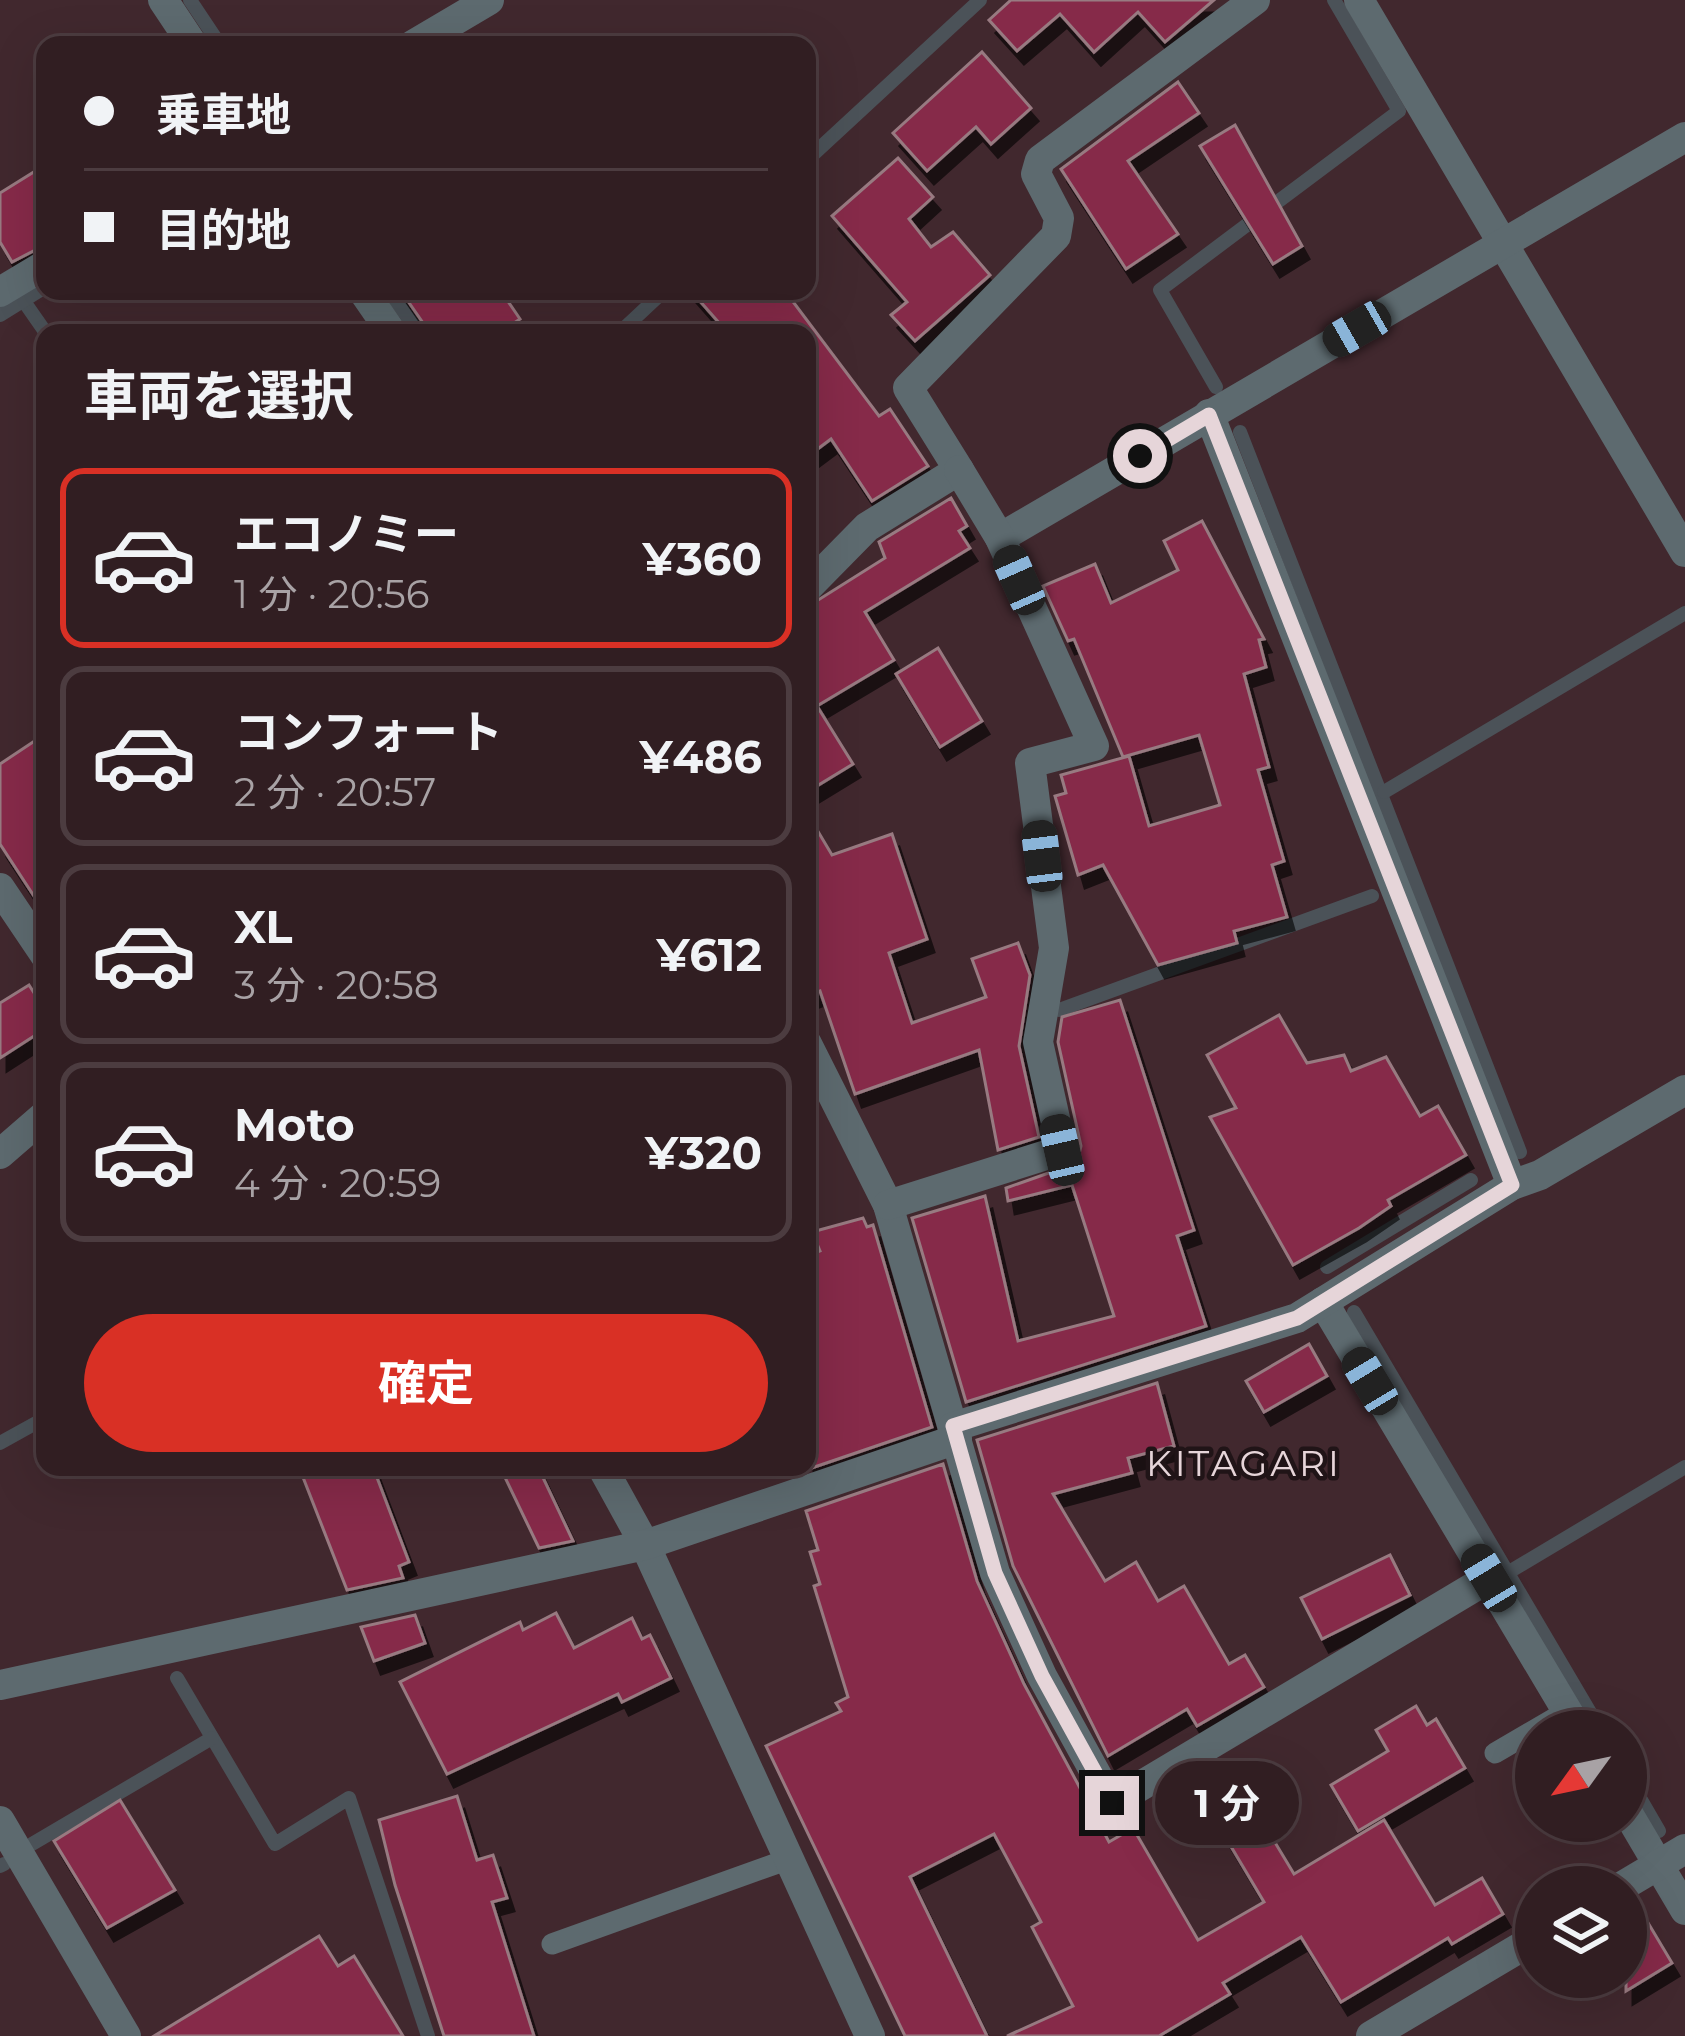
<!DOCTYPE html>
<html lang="ja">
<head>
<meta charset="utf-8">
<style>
	:root { --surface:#311e22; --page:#39272a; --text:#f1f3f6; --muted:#a8a2a5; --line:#4c3c40; --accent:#d93025 }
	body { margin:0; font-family:Montserrat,"Noto Sans JP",sans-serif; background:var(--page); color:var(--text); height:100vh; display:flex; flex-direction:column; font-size:45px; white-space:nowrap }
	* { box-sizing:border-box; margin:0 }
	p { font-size:39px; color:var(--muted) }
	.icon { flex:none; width:66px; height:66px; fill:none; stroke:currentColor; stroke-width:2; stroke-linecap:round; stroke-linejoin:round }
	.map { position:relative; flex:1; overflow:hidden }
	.sheet { position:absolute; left:36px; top:324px; width:780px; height:1152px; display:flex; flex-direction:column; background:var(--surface); border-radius:24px; box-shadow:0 12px 48px #0002,0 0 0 3px var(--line) }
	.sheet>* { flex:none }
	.top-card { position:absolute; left:36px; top:36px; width:780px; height:264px; border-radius:24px; box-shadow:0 12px 48px #0002,0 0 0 3px var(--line); display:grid; align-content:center; height:264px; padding:0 48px; background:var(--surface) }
	.needle { width:78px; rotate:237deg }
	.buttons { position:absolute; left:1515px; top:1710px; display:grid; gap:24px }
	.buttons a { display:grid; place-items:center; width:132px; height:132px; border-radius:50%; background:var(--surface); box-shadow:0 12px 48px #0002,0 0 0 3px var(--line); font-size:60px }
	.end { position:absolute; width:54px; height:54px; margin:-27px; border:15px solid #e6d5d9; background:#111; box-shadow:0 0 0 6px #111 }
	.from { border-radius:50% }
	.bubble { position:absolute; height:84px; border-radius:42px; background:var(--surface); box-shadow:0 12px 48px #0002,0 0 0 3px var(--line); font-size:39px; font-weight:700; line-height:84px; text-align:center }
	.car { position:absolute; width:36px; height:72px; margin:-36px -18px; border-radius:15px; box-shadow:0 0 9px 3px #0007; background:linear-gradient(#222 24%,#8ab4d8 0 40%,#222 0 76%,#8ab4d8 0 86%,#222 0) }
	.top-card b { display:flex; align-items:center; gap:42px; height:114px; font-size:45px }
	.top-card b+b { border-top:3px solid var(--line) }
	.top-card i { width:30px; height:30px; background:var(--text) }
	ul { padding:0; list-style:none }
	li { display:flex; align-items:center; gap:36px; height:180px; margin:0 24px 18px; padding:0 24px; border:6px solid var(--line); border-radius:24px }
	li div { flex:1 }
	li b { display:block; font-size:45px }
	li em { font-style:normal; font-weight:700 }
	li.selected { border-color:var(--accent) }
	li>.icon { width:108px; height:108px; stroke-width:1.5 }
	h2 { padding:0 48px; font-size:54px; line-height:144px }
	.button { display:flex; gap:24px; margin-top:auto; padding:24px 48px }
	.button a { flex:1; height:138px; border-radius:72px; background:var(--accent); color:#fff; font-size:48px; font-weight:700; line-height:138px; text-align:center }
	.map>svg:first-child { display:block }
</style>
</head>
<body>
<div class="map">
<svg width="1685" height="2036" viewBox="0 0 1685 2036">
	<defs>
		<filter id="shadow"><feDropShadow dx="7" dy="13" stdDeviation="0" flood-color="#0009"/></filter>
	</defs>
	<rect width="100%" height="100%" fill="#41282e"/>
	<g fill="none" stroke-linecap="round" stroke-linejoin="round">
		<g stroke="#4b5258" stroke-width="14">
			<polyline points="190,0 220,45"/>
			<polyline points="807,160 980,0"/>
			<polyline points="389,291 419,333"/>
			<polyline points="23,300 46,333"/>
			<polyline points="0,315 45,287"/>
			<polyline points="619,333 664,291"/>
			<polyline points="1216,387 1160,290 1399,111 1334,0"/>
			<polyline points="1240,432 1520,1152"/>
			<polyline points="1384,792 1685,613"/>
			<polyline points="1059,1010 1372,896"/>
			<polyline points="1327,1267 1471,1180"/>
			<polyline points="1354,1312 1601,1731"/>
			<polyline points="0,1443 45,1418"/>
			<polyline points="1509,1572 1685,1467"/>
			<polyline points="177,1678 275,1844 349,1798 428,2036"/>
			<polyline points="1626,1774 1659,1831"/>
			<polyline points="32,1844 212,1738"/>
			<polyline points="0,1866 4,1864"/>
		</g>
	</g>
	<g fill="#862a4a" stroke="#987a81" stroke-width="3" filter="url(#shadow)">
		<polygon points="1011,0 1214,0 1165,42 1138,12 1094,52 1060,14 1017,51 989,20"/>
		<polygon points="982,52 1031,108 991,144 976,127 927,171 893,133"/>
		<polygon points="1178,82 1199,113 1128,161 1178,234 1126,269 1061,169"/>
		<polygon points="1235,125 1302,246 1273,264 1200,146"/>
		<polygon points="898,158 933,197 909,219 931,247 953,232 990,275 915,341 891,315 907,302 832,216"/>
		<polygon points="45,165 45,245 12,262 0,242 0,193"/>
		<polygon points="401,291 501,291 520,319 499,333 430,333"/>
		<polygon points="691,291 785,291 879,416 890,409 928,466 872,501 831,439 807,457 807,333 728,333"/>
		<polygon points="951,498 967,526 959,531 970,548 865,612 894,660 817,706 853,764 807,792 807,607 885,558 879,542"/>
		<polygon points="1202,521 1264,639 1259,640 1266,667 1244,674 1269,767 1258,770 1284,861 1272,865 1287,917 1234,931 1237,943 1158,965 1103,865 1078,875 1055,796 1066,793 1061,775 1129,756 1149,826 1220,805 1199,735 1123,757 1074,639 1068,641 1043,586 1095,564 1111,603 1178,570 1164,541"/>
		<polygon points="938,648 982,721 940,747 896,674"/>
		<polygon points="45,734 45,913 0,844 0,764"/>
		<polygon points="807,813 832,855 892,834 927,939 889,953 912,1023 986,997 972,959 1018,943 1030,975 1019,1046 1039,1137 998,1150 979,1050 855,1094 820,991 807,996"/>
		<polygon points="29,985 45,1010 45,1029 0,1058 0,1003"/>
		<polygon points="1120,1000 1194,1230 1177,1236 1206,1326 966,1402 912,1218 985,1196 1018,1341 1114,1316 1072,1185 1008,1201 1006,1188 1077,1163 1081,1146 1058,1042 1062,1017"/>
		<polygon points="1279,1015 1307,1063 1344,1055 1351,1071 1386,1057 1420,1116 1438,1106 1466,1155 1388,1200 1391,1206 1359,1228 1293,1265 1210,1117 1236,1108 1207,1055"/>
		<polygon points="863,1218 867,1227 873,1225 932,1427 794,1474 792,1467 807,1467 807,1256 820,1251 812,1232"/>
		<polygon points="1309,1344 1327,1376 1264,1412 1246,1381"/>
		<polygon points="1157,1383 1174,1446 1128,1458 1132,1473 1053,1494 1105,1581 1136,1562 1158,1601 1184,1586 1229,1664 1245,1655 1264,1687 1197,1726 1187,1709 1108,1756 1013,1566 977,1440"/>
		<polygon points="943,1464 977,1581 1024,1684 1109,1842 1133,1828 1198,1940 1264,1902 1198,1791 1232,1771 1294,1874 1384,1820 1435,1905 1482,1878 1503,1914 1452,1944 1448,1938 1341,2002 1301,1937 1223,1983 1230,1994 1159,2036 1007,2036 1073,2006 1032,1927 1041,1922 994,1834 910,1877 987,2036 905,2036 766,1746 841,1711 836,1703 848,1697 814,1586 820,1584 810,1552 818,1550 806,1511"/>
		<polygon points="299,1467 373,1467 409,1562 399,1566 403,1578 347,1590"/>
		<polygon points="500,1467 538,1467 573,1541 539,1548"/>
		<polygon points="1390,1555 1410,1595 1322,1639 1301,1598"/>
		<polygon points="556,1613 574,1648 632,1618 642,1639 650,1635 671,1678 622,1702 618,1694 447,1774 400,1682 520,1622 523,1630"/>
		<polygon points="415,1615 425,1643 374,1661 361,1627"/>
		<polygon points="1416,1706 1427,1725 1436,1719 1465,1768 1358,1831 1331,1785 1388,1751 1376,1730"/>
		<polygon points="457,1796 477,1860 493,1855 507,1898 492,1902 534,2036 444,2036 395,1885 379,1820"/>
		<polygon points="120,1800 175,1890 107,1928 54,1841"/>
		<polygon points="1635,1901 1672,1963 1626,1991 1626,1905"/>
		<polygon points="319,1936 338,1966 354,1956 403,2036 154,2036"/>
	</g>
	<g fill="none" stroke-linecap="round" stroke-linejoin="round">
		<g stroke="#5d6a6f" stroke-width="21">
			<polyline points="1495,1753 1567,1711"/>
			<polyline points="552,1944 789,1859"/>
		</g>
		<g stroke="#5d6a6f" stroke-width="30">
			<polyline points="163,0 193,45"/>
			<polyline points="1359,0 1685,552"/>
			<polyline points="413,45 489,0"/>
			<polyline points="363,291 392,333"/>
			<polyline points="0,292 45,265"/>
			<polyline points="1209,414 1512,1185"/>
			<polyline points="1000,538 1685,137"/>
			<polyline points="807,588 867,527 959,470 908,388 1056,236 1059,218 1036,174 1040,160 1255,0"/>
			<polyline points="0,888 45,955"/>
			<polyline points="807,1044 888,1205 995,1573 1042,1676 1112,1803 1489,1578"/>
			<polyline points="0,1154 45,1115"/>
			<polyline points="888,1205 1062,1150 1038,1042 1054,948 1030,763 1094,746 1000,538 959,470"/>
			<polyline points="1323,1302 1579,1731"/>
			<polyline points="953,1427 1297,1318 1512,1185 1540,1175 1685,1090"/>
			<polyline points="602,1467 645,1545 870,2036"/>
			<polyline points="0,1685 645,1545 957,1439"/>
			<polyline points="1626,1810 1685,1910"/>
			<polyline points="0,1821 126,2036"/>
			<polyline points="1621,1887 1685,1849"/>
			<polyline points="1371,2036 1536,1938"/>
		</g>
	</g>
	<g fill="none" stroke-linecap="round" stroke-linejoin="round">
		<polyline stroke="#e6d5d9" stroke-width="15" points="1112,1803 1042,1676 995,1573 953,1426 1297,1318 1512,1185 1209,415 1140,456"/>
	</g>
	<g text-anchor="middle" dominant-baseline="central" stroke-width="9" stroke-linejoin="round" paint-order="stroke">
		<g font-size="36" letter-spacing="3" fill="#e6d5d9" stroke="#201417">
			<text x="1244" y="1463">KITAGARI</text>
		</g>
	</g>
</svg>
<div class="buttons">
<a><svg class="needle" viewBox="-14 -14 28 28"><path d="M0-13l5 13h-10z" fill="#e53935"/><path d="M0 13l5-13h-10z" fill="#a8a2a5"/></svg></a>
<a><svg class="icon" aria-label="layers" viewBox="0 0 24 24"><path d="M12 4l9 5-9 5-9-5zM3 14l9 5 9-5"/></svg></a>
</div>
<i class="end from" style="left:1140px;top:456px"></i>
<i class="end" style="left:1112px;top:1803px"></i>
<div class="bubble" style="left:1155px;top:1761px;width:144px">1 分</div>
<i class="car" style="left:1357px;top:329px;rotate:240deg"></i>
<i class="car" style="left:1019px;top:580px;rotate:336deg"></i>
<i class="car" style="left:1042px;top:856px;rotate:353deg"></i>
<i class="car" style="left:1062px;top:1150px;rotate:347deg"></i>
<i class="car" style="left:1370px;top:1381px;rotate:329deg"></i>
<i class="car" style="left:1489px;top:1578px;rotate:329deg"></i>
<div class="top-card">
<b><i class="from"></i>乗車地</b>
<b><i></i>目的地</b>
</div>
<section class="sheet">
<h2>車両を選択</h2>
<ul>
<li class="selected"><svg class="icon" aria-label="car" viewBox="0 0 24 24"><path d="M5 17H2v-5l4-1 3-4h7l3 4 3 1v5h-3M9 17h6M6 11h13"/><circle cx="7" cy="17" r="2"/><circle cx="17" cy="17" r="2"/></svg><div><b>エコノミー</b><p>1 分 · 20:56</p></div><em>¥360</em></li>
<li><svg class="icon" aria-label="car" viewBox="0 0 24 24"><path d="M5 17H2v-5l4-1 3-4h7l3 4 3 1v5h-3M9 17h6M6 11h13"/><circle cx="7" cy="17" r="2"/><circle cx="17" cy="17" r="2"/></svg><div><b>コンフォート</b><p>2 分 · 20:57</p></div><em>¥486</em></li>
<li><svg class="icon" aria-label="car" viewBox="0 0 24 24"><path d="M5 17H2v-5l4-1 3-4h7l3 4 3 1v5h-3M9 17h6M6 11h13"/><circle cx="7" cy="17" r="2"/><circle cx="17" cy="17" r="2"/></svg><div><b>XL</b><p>3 分 · 20:58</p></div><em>¥612</em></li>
<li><svg class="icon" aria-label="car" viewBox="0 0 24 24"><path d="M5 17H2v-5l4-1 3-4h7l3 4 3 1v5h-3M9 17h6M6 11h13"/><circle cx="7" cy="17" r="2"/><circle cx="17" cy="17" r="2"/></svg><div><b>Moto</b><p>4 分 · 20:59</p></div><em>¥320</em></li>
</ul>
<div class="button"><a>確定</a></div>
</section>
</div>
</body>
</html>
